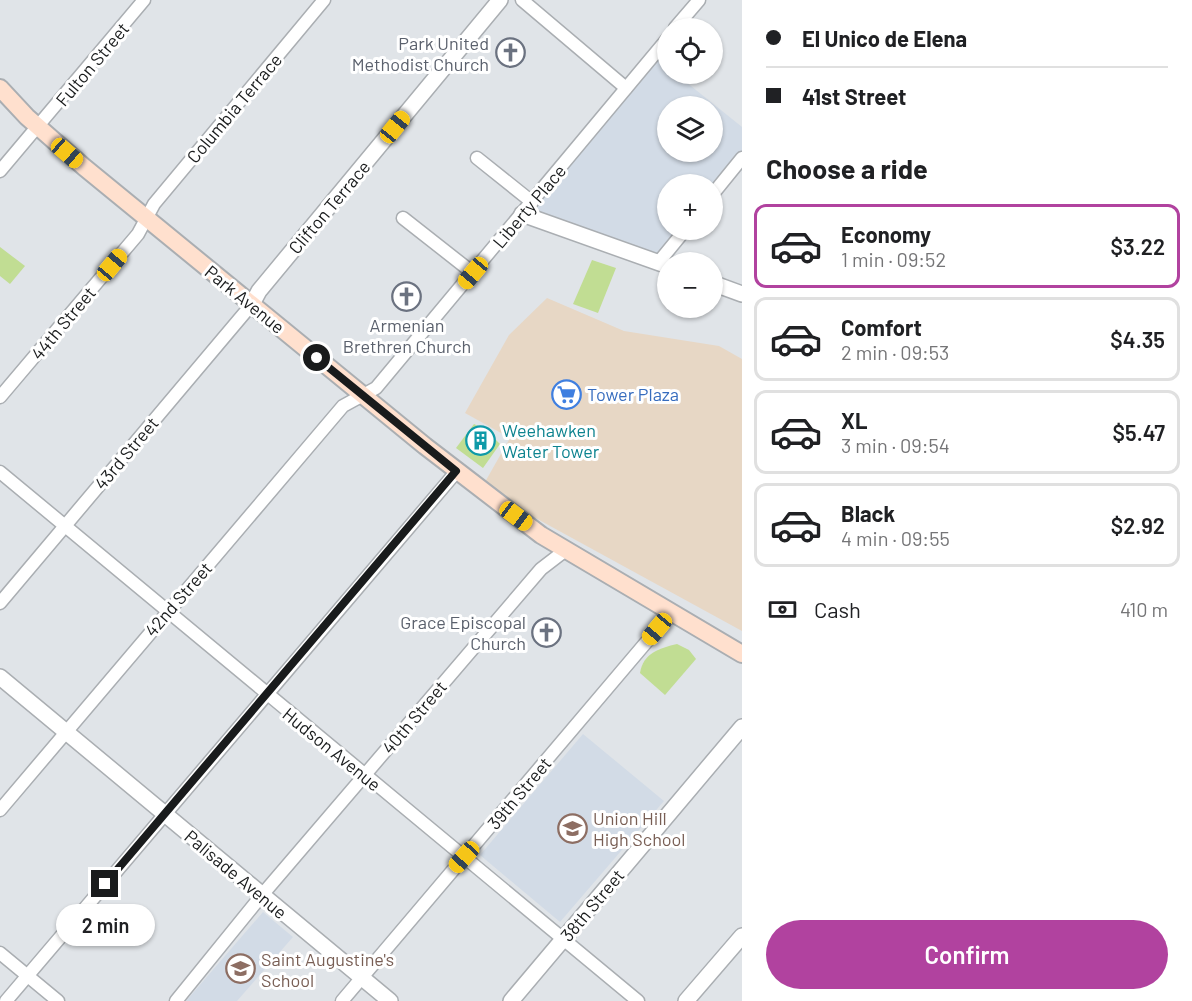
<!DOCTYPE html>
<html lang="en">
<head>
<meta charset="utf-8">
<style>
	:root { --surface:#fff; --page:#f6f6f6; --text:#202124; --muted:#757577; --line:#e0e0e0; --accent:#b1429f }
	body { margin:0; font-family:Barlow,sans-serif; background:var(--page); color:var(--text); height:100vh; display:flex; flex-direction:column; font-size:22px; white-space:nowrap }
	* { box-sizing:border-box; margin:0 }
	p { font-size:20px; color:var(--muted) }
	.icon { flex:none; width:33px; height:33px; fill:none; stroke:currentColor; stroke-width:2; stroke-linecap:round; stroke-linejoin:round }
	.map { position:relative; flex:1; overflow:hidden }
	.drawer { display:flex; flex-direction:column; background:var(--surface); width:450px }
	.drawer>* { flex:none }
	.guide { display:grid; align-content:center; height:132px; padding:0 24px; background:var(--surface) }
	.buttons { position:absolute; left:657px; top:18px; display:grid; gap:12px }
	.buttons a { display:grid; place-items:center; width:66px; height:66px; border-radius:50%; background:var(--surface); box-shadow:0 2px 4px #0004; font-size:30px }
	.end { position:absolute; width:27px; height:27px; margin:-14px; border:8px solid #191b1c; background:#fff; box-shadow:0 0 0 3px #fff }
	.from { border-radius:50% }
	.bubble { position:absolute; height:42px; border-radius:21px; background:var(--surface); box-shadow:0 2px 4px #0004; font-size:20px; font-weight:600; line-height:42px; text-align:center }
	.car { position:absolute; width:18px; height:36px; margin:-18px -9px; border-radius:8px; box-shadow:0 0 4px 2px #0007; background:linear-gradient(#f5c518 24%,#345 0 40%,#f5c518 0 76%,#345 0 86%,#f5c518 0) }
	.guide b { display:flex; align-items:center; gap:21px; height:57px; font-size:22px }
	.guide b+b { border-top:2px solid var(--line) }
	.guide i { width:15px; height:15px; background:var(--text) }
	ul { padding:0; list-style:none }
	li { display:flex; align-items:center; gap:18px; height:84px; margin:0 12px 9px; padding:0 12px; border:3px solid var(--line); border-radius:12px }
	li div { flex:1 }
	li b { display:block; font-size:22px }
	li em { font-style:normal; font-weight:600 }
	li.active { border-color:var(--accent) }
	li>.icon { width:54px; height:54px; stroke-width:1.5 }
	h2 { padding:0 24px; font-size:27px; line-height:72px }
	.pay { display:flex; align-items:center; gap:15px; height:66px; padding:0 24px; font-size:22px }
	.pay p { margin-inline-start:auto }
	.action { display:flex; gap:12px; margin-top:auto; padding:12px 24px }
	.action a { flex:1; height:69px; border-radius:36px; background:var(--accent); color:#fff; font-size:24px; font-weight:600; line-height:69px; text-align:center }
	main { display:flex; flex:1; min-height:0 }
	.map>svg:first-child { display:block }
</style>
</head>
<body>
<main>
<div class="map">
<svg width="742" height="1001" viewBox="0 0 742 1001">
	<rect width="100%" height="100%" fill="#e0e4e8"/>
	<polygon fill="#e7d7c5" points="547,298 624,331 719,346 742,359 742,631 530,515 485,482 510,438 465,413 509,335"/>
	<g fill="#d2dbe6" fill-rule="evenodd">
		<path d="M657 58 667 66 668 74H676L742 127V159L713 196 712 184H668V230H685L661 259 531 210ZM668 106H712V152H668Z"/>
		<polygon points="583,734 664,801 560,922 480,855"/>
		<polygon points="263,912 293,937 237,1001 186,1001"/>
	</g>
	<g fill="#c1dd93">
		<polygon points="0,247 25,266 10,284 0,276"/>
		<polygon points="592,260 616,268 598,313 573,304"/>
		<polygon points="474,424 478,426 467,441 483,454 495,439 500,444 483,468 456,448"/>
		<path d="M677 644 689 650 696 659 665 695 640 673C643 653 660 648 677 644Z"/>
	</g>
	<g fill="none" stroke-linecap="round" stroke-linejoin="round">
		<defs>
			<g id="minor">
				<polyline points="522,0 626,88"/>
				<polyline points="675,28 699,0"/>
				<polyline points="477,158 532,202"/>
				<polyline points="0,171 144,0"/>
				<polyline points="712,195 742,158"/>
				<polyline points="403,218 473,273"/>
				<polyline points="658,263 685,230"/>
				<polyline points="0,397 138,234 154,204 324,0"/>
				<polyline points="0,472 638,1001"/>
				<polyline points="0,603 252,304"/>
				<polyline points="0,810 343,406 376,388 668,38"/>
				<polyline points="0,953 58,1001"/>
				<polyline points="6,1001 457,471"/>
				<polyline points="176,1001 262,895 541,569 567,549"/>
				<polyline points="342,1001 671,613"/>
			</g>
			<g id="tertiary">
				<polyline points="522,214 668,266"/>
				<polyline points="712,283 742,294"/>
				<polyline points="252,304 259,291 500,0"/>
				<polyline points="0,677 390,1001"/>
				<polyline points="511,1001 742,727"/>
				<polyline points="686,1001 742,936"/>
			</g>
			<polyline id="secondary" points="0,88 27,117 84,167 425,446 541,535 742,654"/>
		</defs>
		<use href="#minor" stroke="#aaaeb2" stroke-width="15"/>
		<use href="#tertiary" stroke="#aaaeb2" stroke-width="18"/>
		<use href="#secondary" stroke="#aaaeb2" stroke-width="20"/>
		<use href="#minor" stroke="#fff" stroke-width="12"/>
		<use href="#tertiary" stroke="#fff" stroke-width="15"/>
		<use href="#secondary" stroke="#ffe0ce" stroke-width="16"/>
	</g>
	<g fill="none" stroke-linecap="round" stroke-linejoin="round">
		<polyline stroke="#191b1c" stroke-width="8" points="105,884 456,471 317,358"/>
	</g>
	<defs>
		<symbol id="church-ring" viewBox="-11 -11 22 22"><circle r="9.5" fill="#fff" stroke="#6b7280" stroke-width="1.5"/><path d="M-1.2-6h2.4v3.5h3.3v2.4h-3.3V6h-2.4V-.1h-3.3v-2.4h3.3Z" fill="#6b7280"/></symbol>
		<symbol id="supermarket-ring" viewBox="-11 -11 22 22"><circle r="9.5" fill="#fff" stroke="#3f7fe0" stroke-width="1.5"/><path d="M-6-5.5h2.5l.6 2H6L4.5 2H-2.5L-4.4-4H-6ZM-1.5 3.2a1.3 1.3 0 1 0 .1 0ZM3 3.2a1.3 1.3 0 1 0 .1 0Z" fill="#3f7fe0"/></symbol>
		<symbol id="building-ring" viewBox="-11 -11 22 22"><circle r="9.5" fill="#fff" stroke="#0f9aa8" stroke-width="1.5"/><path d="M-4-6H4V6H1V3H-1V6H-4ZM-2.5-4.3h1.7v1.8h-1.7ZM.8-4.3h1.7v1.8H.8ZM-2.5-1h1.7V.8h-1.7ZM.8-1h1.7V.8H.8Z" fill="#0f9aa8"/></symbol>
		<symbol id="school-ring" viewBox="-11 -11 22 22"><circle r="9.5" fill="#fff" stroke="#8d6e63" stroke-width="1.5"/><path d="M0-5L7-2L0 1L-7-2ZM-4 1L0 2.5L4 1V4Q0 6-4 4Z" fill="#8d6e63"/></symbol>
	</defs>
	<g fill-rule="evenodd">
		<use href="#church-ring" x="494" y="36" width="33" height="33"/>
		<use href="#church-ring" x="390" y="280" width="33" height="33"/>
		<use href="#supermarket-ring" x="550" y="378" width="33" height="33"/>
		<use href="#building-ring" x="464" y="424" width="33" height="33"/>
		<use href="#church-ring" x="530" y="616" width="33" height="33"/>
		<use href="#school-ring" x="556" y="812" width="33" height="33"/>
		<use href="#school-ring" x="224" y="952" width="33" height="33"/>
	</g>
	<g text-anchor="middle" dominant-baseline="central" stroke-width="6" stroke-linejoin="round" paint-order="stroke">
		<g font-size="18" fill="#5b616d" stroke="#fff" text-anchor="end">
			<text x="489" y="43">Park United<tspan x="489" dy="21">Methodist Church</tspan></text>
			<text x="407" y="325" text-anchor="middle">Armenian<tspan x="407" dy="21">Brethren Church</tspan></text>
			<text x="526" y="622">Grace Episcopal<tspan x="526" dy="21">Church</tspan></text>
		</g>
		<g font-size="18" fill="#191b1c" stroke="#fff">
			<text transform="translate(92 64) rotate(-50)">Fulton Street</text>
			<text transform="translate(234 108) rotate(-50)">Columbia Terrace</text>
			<text transform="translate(529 206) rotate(-50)">Liberty Place</text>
			<text transform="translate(329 207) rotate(-50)">Clifton Terrace</text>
			<text transform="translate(245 299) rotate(39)">Park Avenue</text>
			<text transform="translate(63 323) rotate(-50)">44th Street</text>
			<text transform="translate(126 453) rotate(-50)">43rd Street</text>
			<text transform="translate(178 599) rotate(-49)">42nd Street</text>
			<text transform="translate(414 717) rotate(-50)">40th Street</text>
			<text transform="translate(332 749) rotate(39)">Hudson Avenue</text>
			<text transform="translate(519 793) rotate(-50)">39th Street</text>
			<text transform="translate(236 874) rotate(40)">Palisade Avenue</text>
			<text transform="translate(592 905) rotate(-50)">38th Street</text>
		</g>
		<g font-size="18" fill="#366cbe" stroke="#fff" text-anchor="start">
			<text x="587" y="394">Tower Plaza</text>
		</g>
		<g font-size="18" fill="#0d838f" stroke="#fff" text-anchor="start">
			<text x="502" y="430">Weehawken<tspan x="502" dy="21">Water Tower</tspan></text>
		</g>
		<g font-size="18" fill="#785e54" stroke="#fff" text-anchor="start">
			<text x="593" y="818">Union Hill<tspan x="593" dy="21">High School</tspan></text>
			<text x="261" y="959">Saint Augustine's<tspan x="261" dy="21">School</tspan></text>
		</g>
	</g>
</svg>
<div class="buttons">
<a><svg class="icon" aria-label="locate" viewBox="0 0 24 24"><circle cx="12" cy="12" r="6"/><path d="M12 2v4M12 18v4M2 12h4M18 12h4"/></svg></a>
<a><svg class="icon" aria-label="layers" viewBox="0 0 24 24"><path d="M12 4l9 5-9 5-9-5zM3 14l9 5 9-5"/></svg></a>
<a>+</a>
<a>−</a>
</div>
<i class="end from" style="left:317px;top:358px"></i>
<i class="end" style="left:105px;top:884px"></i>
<div class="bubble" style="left:56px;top:904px;width:99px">2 min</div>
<i class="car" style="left:395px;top:127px;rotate:39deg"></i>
<i class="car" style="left:67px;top:153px;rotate:131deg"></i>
<i class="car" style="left:112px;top:265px;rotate:40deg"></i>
<i class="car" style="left:473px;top:273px;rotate:220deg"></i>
<i class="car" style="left:516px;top:516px;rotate:127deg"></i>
<i class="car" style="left:657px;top:629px;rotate:220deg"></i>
<i class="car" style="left:464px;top:857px;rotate:222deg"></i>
</div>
<section class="drawer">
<div class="guide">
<b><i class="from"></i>El Unico de Elena</b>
<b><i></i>41st Street</b>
</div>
<h2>Choose a ride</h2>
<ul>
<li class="active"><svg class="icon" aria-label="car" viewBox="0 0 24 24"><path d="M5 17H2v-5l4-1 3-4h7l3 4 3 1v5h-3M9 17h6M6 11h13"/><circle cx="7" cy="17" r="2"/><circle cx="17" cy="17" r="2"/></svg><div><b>Economy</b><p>1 min · 09:52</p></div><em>$3.22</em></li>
<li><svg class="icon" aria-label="car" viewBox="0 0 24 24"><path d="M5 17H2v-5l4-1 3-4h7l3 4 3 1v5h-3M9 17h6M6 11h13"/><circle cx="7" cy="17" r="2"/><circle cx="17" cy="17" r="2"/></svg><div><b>Comfort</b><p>2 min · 09:53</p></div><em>$4.35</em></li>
<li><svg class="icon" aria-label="car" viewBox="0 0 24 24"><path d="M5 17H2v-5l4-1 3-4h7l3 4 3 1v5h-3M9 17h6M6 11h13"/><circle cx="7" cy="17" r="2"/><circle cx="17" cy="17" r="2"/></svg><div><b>XL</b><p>3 min · 09:54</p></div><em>$5.47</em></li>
<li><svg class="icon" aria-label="car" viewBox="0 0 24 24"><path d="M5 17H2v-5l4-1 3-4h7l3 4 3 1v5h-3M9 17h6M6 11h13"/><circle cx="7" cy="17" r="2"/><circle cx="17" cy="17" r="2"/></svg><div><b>Black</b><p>4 min · 09:55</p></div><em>$2.92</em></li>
</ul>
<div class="pay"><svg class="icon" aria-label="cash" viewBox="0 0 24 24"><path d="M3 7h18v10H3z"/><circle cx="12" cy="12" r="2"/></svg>Cash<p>410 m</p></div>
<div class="action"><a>Confirm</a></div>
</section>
</main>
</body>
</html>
